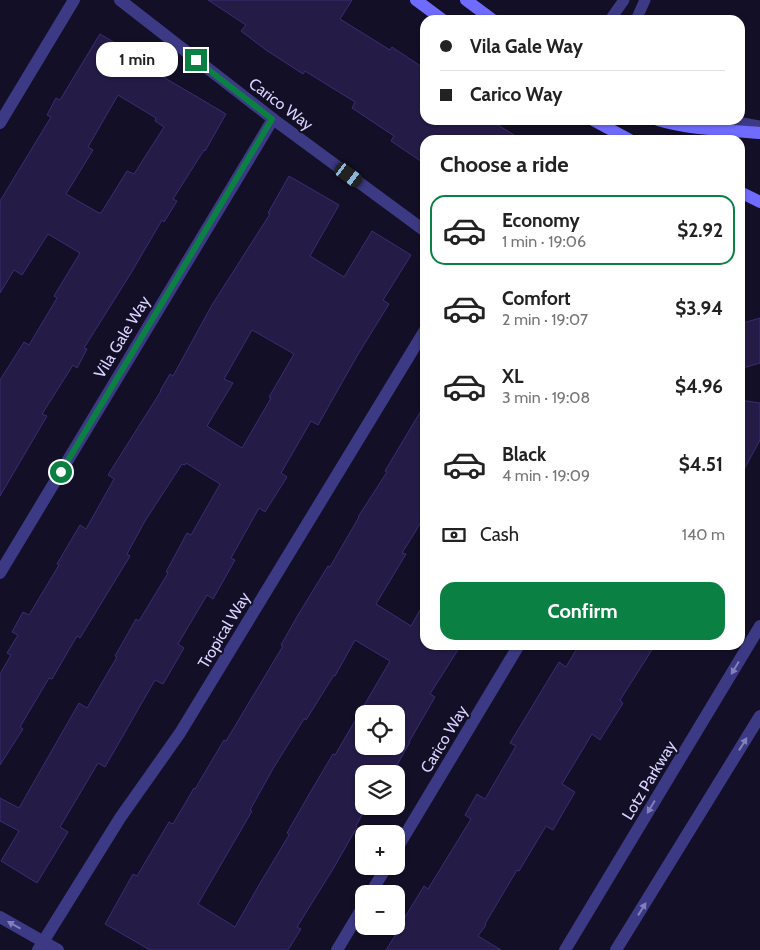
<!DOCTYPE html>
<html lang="en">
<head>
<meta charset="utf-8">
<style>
	:root { --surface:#fff; --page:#f6f6f6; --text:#222; --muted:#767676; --line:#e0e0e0; --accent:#0b8043 }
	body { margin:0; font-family:Cabin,sans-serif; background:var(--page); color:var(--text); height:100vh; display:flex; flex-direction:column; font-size:19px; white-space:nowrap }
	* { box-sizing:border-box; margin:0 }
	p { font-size:16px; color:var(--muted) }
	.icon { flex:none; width:28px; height:28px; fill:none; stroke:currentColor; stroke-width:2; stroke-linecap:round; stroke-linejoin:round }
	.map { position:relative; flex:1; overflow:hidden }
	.sheet { position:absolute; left:420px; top:135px; width:325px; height:515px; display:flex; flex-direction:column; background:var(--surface); border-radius:15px; box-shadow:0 1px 4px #0004 }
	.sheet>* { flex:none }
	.top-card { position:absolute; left:420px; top:15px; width:325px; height:110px; border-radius:15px; box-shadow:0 1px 4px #0004; display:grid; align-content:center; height:110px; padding:0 20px; background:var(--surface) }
	.tools { position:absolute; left:355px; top:705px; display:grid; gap:10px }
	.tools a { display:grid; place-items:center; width:50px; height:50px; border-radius:10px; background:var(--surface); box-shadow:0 1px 4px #0004; font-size:25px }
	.end { position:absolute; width:22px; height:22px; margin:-11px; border:6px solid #0b8043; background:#fff; box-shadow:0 0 0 2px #fff }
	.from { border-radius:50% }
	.bubble { position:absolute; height:35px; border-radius:15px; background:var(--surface); box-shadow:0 1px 4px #0004; font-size:16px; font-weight:700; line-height:35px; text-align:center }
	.car { position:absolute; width:15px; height:30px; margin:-15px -8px; border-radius:6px; box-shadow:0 0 4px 1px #0007; background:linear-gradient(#222 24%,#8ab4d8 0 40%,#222 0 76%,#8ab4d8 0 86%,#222 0) }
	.top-card b { display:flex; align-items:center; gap:18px; height:48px; font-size:19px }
	.top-card b+b { border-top:1px solid var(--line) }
	.top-card i { width:12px; height:12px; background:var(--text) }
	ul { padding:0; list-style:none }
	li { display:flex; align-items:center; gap:15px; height:70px; margin:0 10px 8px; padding:0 10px; border:2px solid transparent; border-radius:15px }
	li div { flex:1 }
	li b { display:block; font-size:19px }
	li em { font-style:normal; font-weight:700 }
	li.on { border-color:var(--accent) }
	li>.icon { width:45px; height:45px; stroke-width:1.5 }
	h2 { padding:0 20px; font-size:22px; line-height:60px }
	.pay { display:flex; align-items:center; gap:12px; height:55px; padding:0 20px; font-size:19px }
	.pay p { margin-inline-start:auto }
	.button { display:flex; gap:10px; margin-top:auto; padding:10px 20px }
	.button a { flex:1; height:58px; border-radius:15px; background:var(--accent); color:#fff; font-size:20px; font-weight:700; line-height:58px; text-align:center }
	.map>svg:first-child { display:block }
</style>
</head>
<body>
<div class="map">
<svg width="760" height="950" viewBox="0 0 760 950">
	<rect width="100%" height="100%" fill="#130f26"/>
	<g fill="#241b47" stroke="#3b2d73" fill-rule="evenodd">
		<polygon points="208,0 352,0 340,19 390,50 392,47 425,69 425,120 490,120 522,140 425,140 425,164 391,141 394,136 352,108 355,102 305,71 303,74 266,50 241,31 246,25"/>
		<path d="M100 34 151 64 148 68 226 114 205 151 204 150 173 199 177 201 164 222 162 220 131 273 84 348 87 349 77 368 73 365 42 414 47 416 0 496V380L24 342 29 345 57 298 54 296 80 253 48 234 22 275 14 270 0 293V201L51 117 47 115 56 98 60 100ZM118 95 156 118 155 121 164 127 134 174 127 171 101 213H99L66 194 93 150 88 147Z"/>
		<path d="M289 176 339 205 310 256 344 277 372 231 411 255 383 300 389 304 357 356 318 425 311 421 281 473 287 477 265 512 259 508 231 558 235 560 213 599 207 595 178 644 184 648 163 684 155 680 105 767 98 763 60 827 68 832 37 883 1 861 19 831 0 821V798L19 808 79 703 87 708 117 657 115 656 136 619 139 621 168 573 166 572 187 533 191 535 220 484 186 463 185 465 182 464 145 521 127 554 130 556 80 638 77 636 52 679 49 678 20 727 23 729 0 765V674L11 655 7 653 18 635 12 632 23 612 29 615 59 565 57 564 80 525 86 529 114 479 108 475 161 391H160L170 374 173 376 212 305 270 214 268 213ZM252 330 294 354 269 397 271 398 242 448 207 426 233 383 224 379Z"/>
		<polygon points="760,318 760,363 740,369 740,324"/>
		<polygon points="740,400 760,403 760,440 740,477"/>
		<path d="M425 404V516L402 553 406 554 376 604 411 626 425 601V645H461L430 694 435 697 409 742H410L392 774H364V806H367L356 826 357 827 333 869 297 927 301 929 288 950H150L105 924 133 874 137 876 169 822 173 824 194 788 195 789 224 740 226 741 283 646 281 645 298 615 328 566 330 567 359 517H358L387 472 385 471ZM355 640 390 661 335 755 333 754 311 791 287 833 289 835 259 885 235 927 198 904 252 811 250 810 274 767 304 719 306 720 334 675 335 676ZM364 714H396V746H364Z"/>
		<polygon points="579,645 655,645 620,700 623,703 600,740 592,734 562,784 575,792 553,830 546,826 519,871 517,870 485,924 486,925 478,936 501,950 386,950 403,923 402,922 424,886 428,889 471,819 465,815 477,794 485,799 516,746 510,743 559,662 566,667"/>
	</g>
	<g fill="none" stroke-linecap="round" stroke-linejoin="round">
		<g stroke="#3d3a85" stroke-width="11">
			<polyline points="610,20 624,0"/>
			<polyline points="636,20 645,0"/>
			<polyline points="726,120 760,126"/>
		</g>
		<g stroke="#3d3a85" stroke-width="12">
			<polyline points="120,0 273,119 425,231"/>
			<polyline points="0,123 74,0"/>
			<polyline points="0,573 273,119"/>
			<polyline points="396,850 519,645"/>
			<polyline points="370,894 387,866"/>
			<polyline points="0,917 58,950"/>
			<polyline points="38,950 120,818 180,733 425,330"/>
			<polyline points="337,950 364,905"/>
			<polyline points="565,950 760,626"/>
			<polyline points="616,950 760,716"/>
		</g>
		<g stroke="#6f6bff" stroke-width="12">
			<polyline points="416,0 443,20"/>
			<polyline points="466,0 493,20"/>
			<polyline points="593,120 630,140"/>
			<path d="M658 120C691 130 726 130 760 133"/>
			<polyline points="740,192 760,202"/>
		</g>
	</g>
	<defs><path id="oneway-solid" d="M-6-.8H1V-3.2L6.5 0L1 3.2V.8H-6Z" transform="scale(1.25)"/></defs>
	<g fill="#837fbc">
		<use href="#oneway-solid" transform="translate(735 668) rotate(121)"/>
		<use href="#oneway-solid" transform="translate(743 744) rotate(-58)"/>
		<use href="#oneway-solid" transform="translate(651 807) rotate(121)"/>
		<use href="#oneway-solid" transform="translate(642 909) rotate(-58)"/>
		<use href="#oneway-solid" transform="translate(14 925) rotate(-151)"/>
	</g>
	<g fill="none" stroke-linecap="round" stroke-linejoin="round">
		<polyline stroke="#0b8043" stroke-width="6" points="61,472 272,119 196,60"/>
	</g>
	<g text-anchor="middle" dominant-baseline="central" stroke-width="4" stroke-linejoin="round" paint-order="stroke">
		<g font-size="16" fill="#d9d4ff" stroke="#130f26">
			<text transform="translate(281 104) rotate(37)">Carico Way</text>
			<text transform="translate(122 337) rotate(-59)">Vila Gale Way</text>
			<text transform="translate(224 630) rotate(-59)">Tropical Way</text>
			<text transform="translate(444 739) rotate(-59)">Carico Way</text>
			<text transform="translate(649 780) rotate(-59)">Lotz Parkway</text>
		</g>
	</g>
</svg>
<div class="tools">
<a><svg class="icon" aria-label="locate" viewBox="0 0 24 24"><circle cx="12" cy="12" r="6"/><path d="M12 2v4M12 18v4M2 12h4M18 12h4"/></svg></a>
<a><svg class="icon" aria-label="layers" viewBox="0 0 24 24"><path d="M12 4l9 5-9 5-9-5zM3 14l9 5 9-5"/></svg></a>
<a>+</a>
<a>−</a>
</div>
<i class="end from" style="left:61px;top:472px"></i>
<i class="end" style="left:196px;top:60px"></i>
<div class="bubble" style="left:96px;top:42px;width:82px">1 min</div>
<i class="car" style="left:349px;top:175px;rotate:126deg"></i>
<div class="top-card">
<b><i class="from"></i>Vila Gale Way</b>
<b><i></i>Carico Way</b>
</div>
<section class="sheet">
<h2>Choose a ride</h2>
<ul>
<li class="on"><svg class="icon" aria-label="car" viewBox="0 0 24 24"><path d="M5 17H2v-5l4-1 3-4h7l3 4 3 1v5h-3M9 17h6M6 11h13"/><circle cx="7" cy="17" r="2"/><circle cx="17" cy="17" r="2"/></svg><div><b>Economy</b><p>1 min · 19:06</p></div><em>$2.92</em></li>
<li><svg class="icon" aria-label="car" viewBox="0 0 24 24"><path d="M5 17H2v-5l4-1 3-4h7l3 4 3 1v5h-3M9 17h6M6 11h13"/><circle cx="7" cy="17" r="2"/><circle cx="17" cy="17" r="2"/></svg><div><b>Comfort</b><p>2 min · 19:07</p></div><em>$3.94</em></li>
<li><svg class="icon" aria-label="car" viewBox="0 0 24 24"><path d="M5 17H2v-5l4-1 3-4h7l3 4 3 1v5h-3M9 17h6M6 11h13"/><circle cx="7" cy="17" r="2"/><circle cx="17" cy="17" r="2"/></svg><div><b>XL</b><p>3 min · 19:08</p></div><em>$4.96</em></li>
<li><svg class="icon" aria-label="car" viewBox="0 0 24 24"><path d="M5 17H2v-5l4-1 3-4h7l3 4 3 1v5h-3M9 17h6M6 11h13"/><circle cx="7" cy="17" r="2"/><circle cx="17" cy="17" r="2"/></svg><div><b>Black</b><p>4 min · 19:09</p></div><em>$4.51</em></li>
</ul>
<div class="pay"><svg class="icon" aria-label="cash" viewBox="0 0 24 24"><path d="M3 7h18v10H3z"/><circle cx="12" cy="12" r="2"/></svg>Cash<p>140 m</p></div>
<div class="button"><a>Confirm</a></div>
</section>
</div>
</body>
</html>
